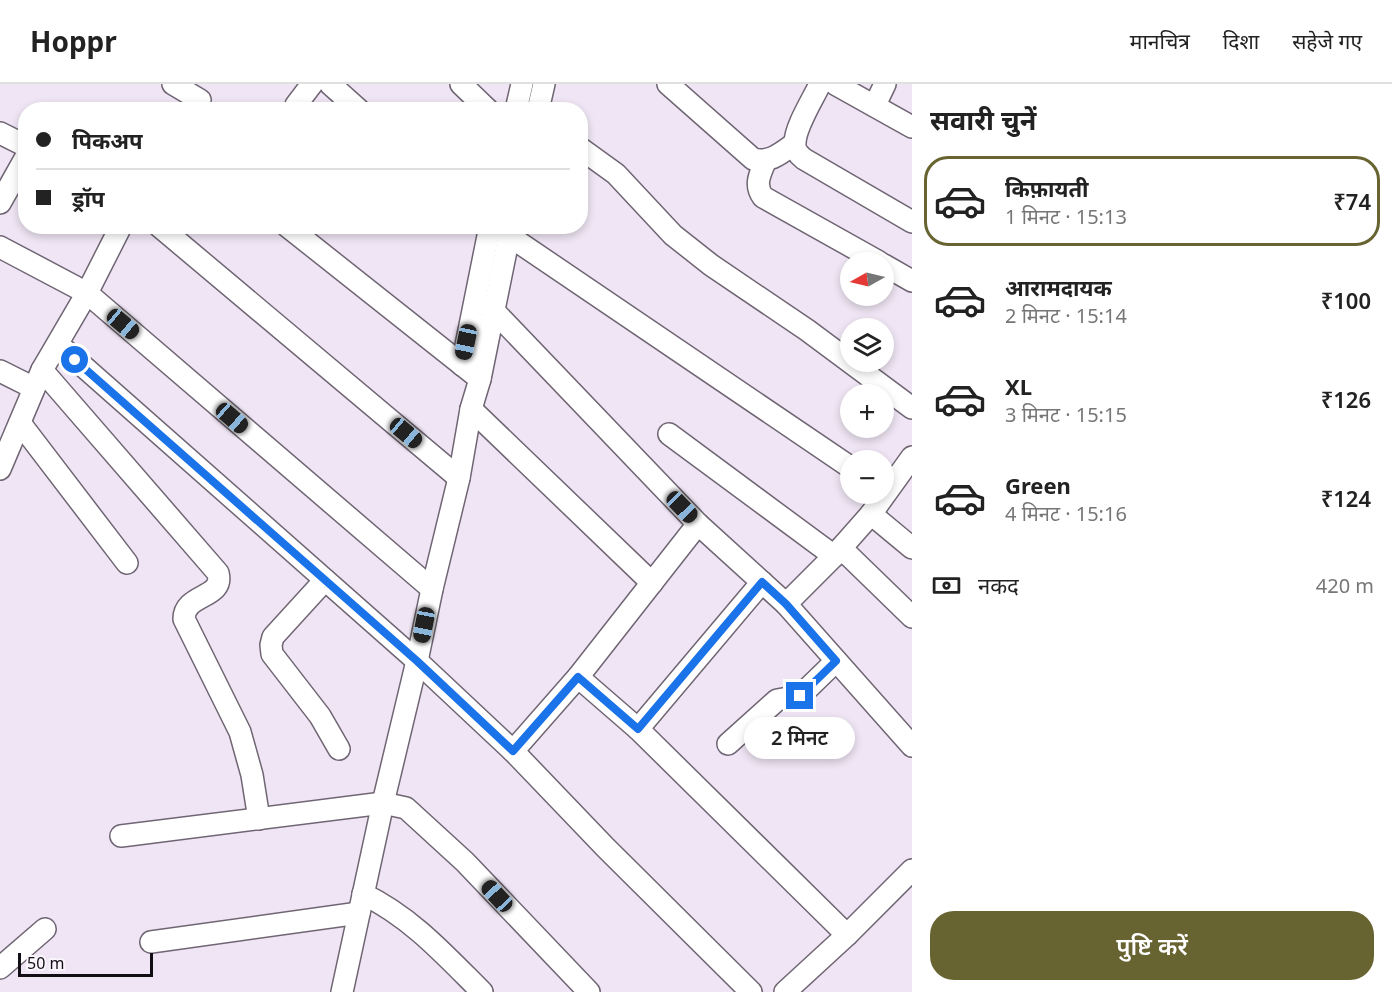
<!DOCTYPE html>
<html lang="hi">
<head>
<meta charset="utf-8">
<style>
	:root { --surface:#fff; --page:#f6f6f6; --text:#222; --muted:#767676; --line:#e0e0e0; --accent:#676431 }
	body { margin:0; font-family:"Noto Sans","Noto Sans Devanagari",sans-serif; background:var(--page); color:var(--text); height:100vh; display:flex; flex-direction:column; font-size:22px; white-space:nowrap }
	* { box-sizing:border-box; margin:0 }
	p { font-size:20px; color:var(--muted) }
	.icon { flex:none; width:33px; height:33px; fill:none; stroke:currentColor; stroke-width:2; stroke-linecap:round; stroke-linejoin:round }
	.map { position:relative; flex:1; overflow:hidden }
	.drawer { display:flex; flex-direction:column; background:var(--surface); width:480px }
	.drawer>* { flex:none }
	.banner { position:absolute; left:18px; top:18px; width:570px; height:132px; border-radius:24px; box-shadow:0 3px 9px #0003; display:grid; align-content:center; height:132px; padding:0 18px; background:var(--surface) }
	.needle { width:39px; rotate:262deg }
	.buttons { position:absolute; left:840px; top:168px; display:grid; gap:12px }
	.buttons a { display:grid; place-items:center; width:54px; height:54px; border-radius:50%; background:var(--surface); box-shadow:0 3px 9px #0003; font-size:30px }
	.scale { position:absolute; left:18px; bottom:15px; width:135px; box-sizing:border-box; padding-left:6px; border:3px solid #120f14; border-top:0; font-size:16px; line-height:21px; white-space:nowrap; color:#120f14; -webkit-text-stroke:4px #faf4fd; paint-order:stroke }
	.end { position:absolute; width:27px; height:27px; margin:-14px; border:8px solid #1a73e8; background:#fff; box-shadow:0 0 0 3px #fff }
	.from { border-radius:50% }
	.bubble { position:absolute; height:42px; border-radius:21px; background:var(--surface); box-shadow:0 3px 9px #0003; font-size:20px; font-weight:600; line-height:42px; text-align:center }
	.car { position:absolute; width:18px; height:36px; margin:-18px -9px; border-radius:8px; box-shadow:0 0 4px 2px #0007; background:linear-gradient(#222 24%,#8ab4d8 0 40%,#222 0 76%,#8ab4d8 0 86%,#222 0) }
	.banner b { display:flex; align-items:center; gap:21px; height:57px; font-size:22px }
	.banner b+b { border-top:2px solid var(--line) }
	.banner i { width:15px; height:15px; background:var(--text) }
	ul { padding:0; list-style:none }
	li { display:flex; align-items:center; gap:18px; height:90px; margin:0 12px 9px; padding:0 6px; border:3px solid transparent; border-radius:24px }
	li div { flex:1 }
	li b { display:block; font-size:22px }
	li em { font-style:normal; font-weight:600 }
	li.selected { border-color:var(--accent) }
	li>.icon { width:54px; height:54px; stroke-width:1.5 }
	h2 { padding:0 18px; font-size:27px; line-height:72px }
	.pay { display:flex; align-items:center; gap:15px; height:66px; padding:0 18px; font-size:22px }
	.pay p { margin-inline-start:auto }
	.button { display:flex; gap:12px; margin-top:auto; padding:12px 18px }
	.button a { flex:1; height:69px; border-radius:24px; background:var(--accent); color:#fff; font-size:24px; font-weight:600; line-height:69px; text-align:center }
	header { display:flex; align-items:center; gap:36px; box-sizing:border-box; height:84px; padding:0 30px; background:var(--surface); border-bottom:2px solid var(--line) }
	header strong { font-size:28px }
	nav { display:flex; gap:33px; margin-inline-start:auto; font-size:21px }
	main { display:flex; flex:1; min-height:0 }
	.map>svg:first-child { display:block }
</style>
</head>
<body>
<header>
<strong>Hoppr</strong>
<nav><a>मानचित्र</a><a>दिशा</a><a>सहेजे गए</a></nav>
</header>
<main>
<div class="map">
<svg width="912" height="908" viewBox="0 0 912 908">
	<rect width="100%" height="100%" fill="#efe5f4"/>
	<g fill="none" stroke-linecap="round" stroke-linejoin="round">
		<defs>
			<g id="minor">
				<polyline points="173,0 200,16"/>
				<polyline points="330,0 359,26"/>
				<polyline points="461,0 488,26"/>
				<path d="M668 0 753 75C770 79 780 70 794 60"/>
				<path d="M820 0C813 15 795 43 795 59 794 66 799 71 804 75L912 138"/>
				<polyline points="835,0 912,43"/>
				<polyline points="875,21 885,0"/>
				<polyline points="295,26 296,21 312,0"/>
				<polyline points="516,26 522,0"/>
				<polyline points="538,26 544,0"/>
				<polyline points="0,49 26,62"/>
				<polyline points="580,64 616,90 673,151 711,181 807,246 912,324"/>
				<path d="M765 78C760 90 754 101 763 113L879 178"/>
				<polyline points="0,119 26,73"/>
				<polyline points="159,142 459,394"/>
				<polyline points="287,142 480,295"/>
				<polyline points="499,145 850,383"/>
				<polyline points="0,163 87,209 432,505"/>
				<polyline points="884,181 912,197"/>
				<polyline points="493,226 698,440 786,520 912,662"/>
				<polyline points="58,260 417,577 513,667 606,764 751,908"/>
				<polyline points="462,281 490,142"/>
				<path d="M42 286 218 489C225 515 184 509 184 535L240 648 252 691 259 735"/>
				<polyline points="0,287 34,304"/>
				<polyline points="471,325 652,499"/>
				<polyline points="20,339 127,479"/>
				<polyline points="669,350 834,472"/>
				<polyline points="0,385 42,286 87,209 121,142"/>
				<polyline points="871,430 912,464"/>
				<polyline points="841,464 912,533"/>
				<polyline points="325,496 273,553 271,561 272,570 320,632 339,665"/>
				<polyline points="762,498 638,645 847,851"/>
				<polyline points="786,520 834,472 871,430 912,373"/>
				<polyline points="578,593 638,645"/>
				<polyline points="728,660 777,616 800,612 836,577"/>
				<polyline points="513,667 578,593 698,440"/>
				<polyline points="121,752 383,719 406,724 465,778 589,908"/>
				<path d="M363 810C411 833 445 871 482 908"/>
				<polyline points="151,858 359,829"/>
				<polyline points="0,884 45,845"/>
				<polyline points="342,908 383,719 417,577 432,505 459,394 471,325 480,295 511,142"/>
				<polyline points="785,908 847,851 912,786"/>
			</g>
		</defs>
		<use href="#minor" stroke="#6f6573" stroke-width="24"/>
		<use href="#minor" stroke="#fff" stroke-width="21"/>
	</g>
	<g fill="none" stroke-linecap="round" stroke-linejoin="round">
		<polyline stroke="#1a73e8" stroke-width="8" points="75,276 417,577 513,667 578,593 638,645 762,498 786,520 836,577 800,612"/>
	</g>
</svg>
<div class="buttons">
<a><svg class="needle" viewBox="-14 -14 28 28"><path d="M0-13l5 13h-10z" fill="#e53935"/><path d="M0 13l5-13h-10z" fill="#767676"/></svg></a>
<a><svg class="icon" aria-label="layers" viewBox="0 0 24 24"><path d="M12 4l9 5-9 5-9-5zM3 14l9 5 9-5"/></svg></a>
<a>+</a>
<a>−</a>
</div>
<div class="scale">50 m</div>
<i class="end from" style="left:75px;top:276px"></i>
<i class="end" style="left:800px;top:612px"></i>
<div class="bubble" style="left:744px;top:633px;width:111px">2 मिनट</div>
<i class="car" style="left:123px;top:240px;rotate:130deg"></i>
<i class="car" style="left:466px;top:258px;rotate:192deg"></i>
<i class="car" style="left:232px;top:334px;rotate:131deg"></i>
<i class="car" style="left:406px;top:349px;rotate:130deg"></i>
<i class="car" style="left:682px;top:423px;rotate:136deg"></i>
<i class="car" style="left:424px;top:541px;rotate:191deg"></i>
<i class="car" style="left:497px;top:812px;rotate:317deg"></i>
<div class="banner">
<b><i class="from"></i>पिकअप</b>
<b><i></i>ड्रॉप</b>
</div>
</div>
<section class="drawer">
<h2>सवारी चुनें</h2>
<ul>
<li class="selected"><svg class="icon" aria-label="car" viewBox="0 0 24 24"><path d="M5 17H2v-5l4-1 3-4h7l3 4 3 1v5h-3M9 17h6M6 11h13"/><circle cx="7" cy="17" r="2"/><circle cx="17" cy="17" r="2"/></svg><div><b>किफ़ायती</b><p>1 मिनट · 15:13</p></div><em>₹74</em></li>
<li><svg class="icon" aria-label="car" viewBox="0 0 24 24"><path d="M5 17H2v-5l4-1 3-4h7l3 4 3 1v5h-3M9 17h6M6 11h13"/><circle cx="7" cy="17" r="2"/><circle cx="17" cy="17" r="2"/></svg><div><b>आरामदायक</b><p>2 मिनट · 15:14</p></div><em>₹100</em></li>
<li><svg class="icon" aria-label="car" viewBox="0 0 24 24"><path d="M5 17H2v-5l4-1 3-4h7l3 4 3 1v5h-3M9 17h6M6 11h13"/><circle cx="7" cy="17" r="2"/><circle cx="17" cy="17" r="2"/></svg><div><b>XL</b><p>3 मिनट · 15:15</p></div><em>₹126</em></li>
<li><svg class="icon" aria-label="car" viewBox="0 0 24 24"><path d="M5 17H2v-5l4-1 3-4h7l3 4 3 1v5h-3M9 17h6M6 11h13"/><circle cx="7" cy="17" r="2"/><circle cx="17" cy="17" r="2"/></svg><div><b>Green</b><p>4 मिनट · 15:16</p></div><em>₹124</em></li>
</ul>
<div class="pay"><svg class="icon" aria-label="cash" viewBox="0 0 24 24"><path d="M3 7h18v10H3z"/><circle cx="12" cy="12" r="2"/></svg>नकद<p>420 m</p></div>
<div class="button"><a>पुष्टि करें</a></div>
</section>
</main>
</body>
</html>
